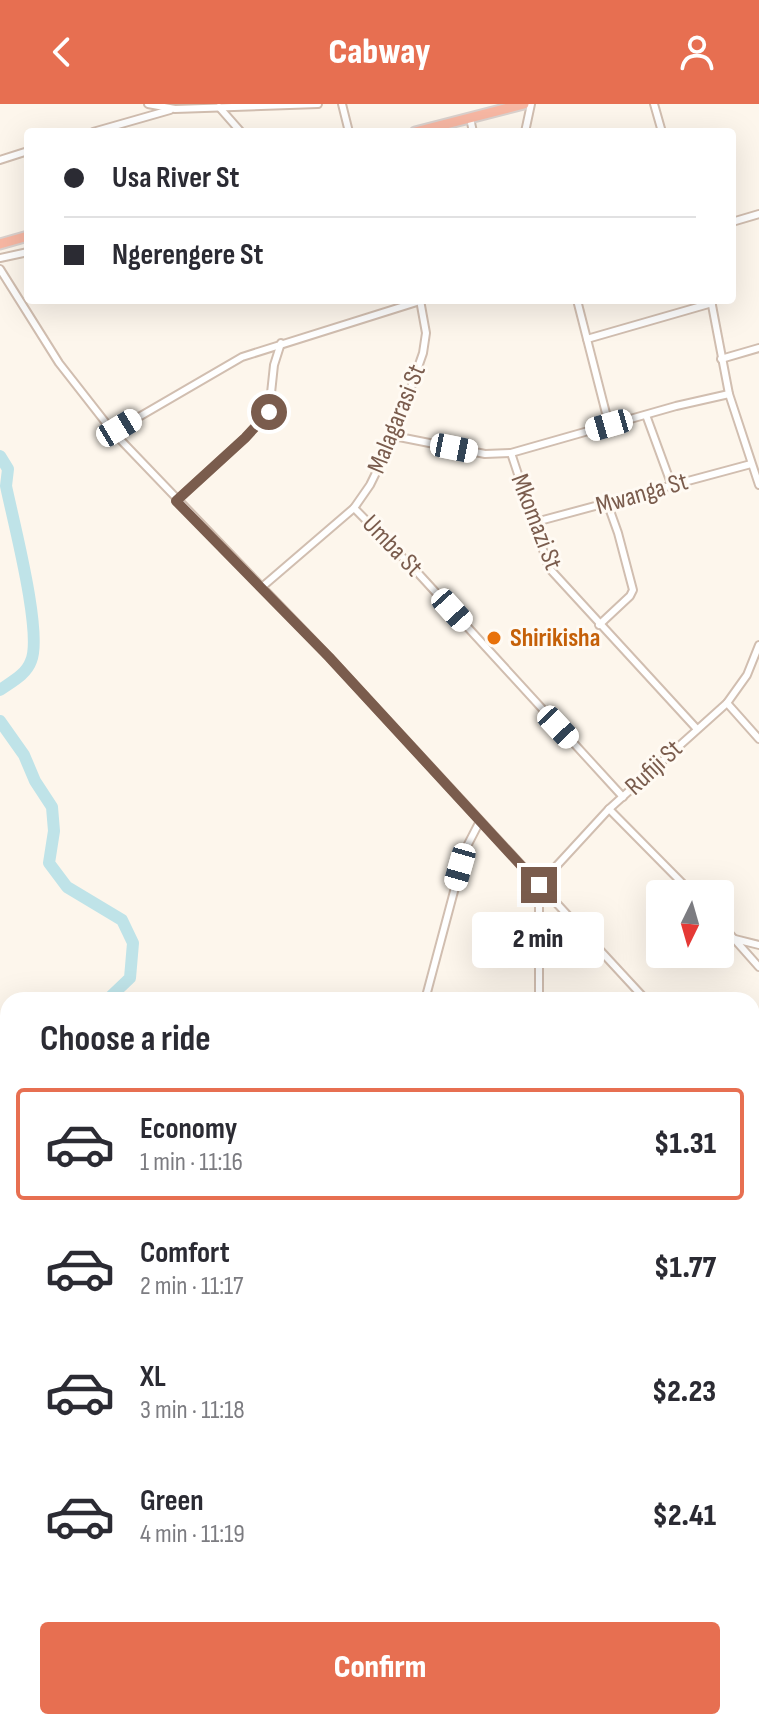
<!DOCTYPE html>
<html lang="en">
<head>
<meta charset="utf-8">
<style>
	:root { --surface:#fff; --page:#f2f2f3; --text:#2b2b33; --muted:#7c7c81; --line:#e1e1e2; --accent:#e76f51 }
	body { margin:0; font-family:"Sofia Sans Condensed",sans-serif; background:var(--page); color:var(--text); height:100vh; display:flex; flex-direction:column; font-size:30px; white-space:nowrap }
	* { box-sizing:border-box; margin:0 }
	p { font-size:26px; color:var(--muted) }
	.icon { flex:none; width:44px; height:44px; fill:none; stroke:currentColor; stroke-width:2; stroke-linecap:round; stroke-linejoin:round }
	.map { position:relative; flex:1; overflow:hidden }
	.panel { position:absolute; left:0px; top:888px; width:760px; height:738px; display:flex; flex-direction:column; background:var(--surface); border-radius:24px 24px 0 0; box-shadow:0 8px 32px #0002 }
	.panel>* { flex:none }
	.top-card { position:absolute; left:24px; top:24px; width:712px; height:176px; border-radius:8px; box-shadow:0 8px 32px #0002; display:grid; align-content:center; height:176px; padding:0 40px; background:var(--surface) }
	.needle { width:52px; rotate:185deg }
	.buttons { position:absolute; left:646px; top:776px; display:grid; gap:16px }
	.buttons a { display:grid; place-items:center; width:88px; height:88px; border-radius:8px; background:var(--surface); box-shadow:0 8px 32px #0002; font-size:40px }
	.end { position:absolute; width:36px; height:36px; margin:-18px; border:10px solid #7a5c4d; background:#fff; box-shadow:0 0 0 4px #fff }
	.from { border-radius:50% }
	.bubble { position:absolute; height:56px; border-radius:8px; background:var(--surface); box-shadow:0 8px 32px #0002; font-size:26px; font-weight:800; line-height:56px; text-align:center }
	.car { position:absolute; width:24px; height:48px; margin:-24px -12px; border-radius:10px; box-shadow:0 0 6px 2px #0007; background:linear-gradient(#fff 24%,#345 0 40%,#fff 0 76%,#345 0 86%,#fff 0) }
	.top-card b { display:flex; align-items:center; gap:28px; height:76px; font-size:30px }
	.top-card b+b { border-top:2px solid var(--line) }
	.top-card i { width:20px; height:20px; background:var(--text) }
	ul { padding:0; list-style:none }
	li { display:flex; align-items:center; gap:24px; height:112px; margin:0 16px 12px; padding:0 24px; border:4px solid transparent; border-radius:8px }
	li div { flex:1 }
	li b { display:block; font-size:30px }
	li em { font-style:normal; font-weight:800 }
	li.current { border-color:var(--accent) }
	li>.icon { width:72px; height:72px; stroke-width:1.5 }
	h2 { padding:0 40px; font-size:36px; line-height:96px }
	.button { display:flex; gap:16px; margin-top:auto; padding:16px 40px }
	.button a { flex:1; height:92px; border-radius:8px; background:var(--accent); color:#fff; font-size:32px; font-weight:800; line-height:92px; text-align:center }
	header { display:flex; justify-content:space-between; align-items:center; height:104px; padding:0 40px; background:var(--accent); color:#fff; font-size:36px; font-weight:800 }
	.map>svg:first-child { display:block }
</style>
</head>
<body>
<header><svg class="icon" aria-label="back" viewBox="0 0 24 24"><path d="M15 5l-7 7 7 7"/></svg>Cabway<svg class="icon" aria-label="person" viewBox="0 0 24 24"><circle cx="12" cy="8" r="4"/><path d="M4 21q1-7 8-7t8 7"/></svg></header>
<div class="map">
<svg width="759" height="1625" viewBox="0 0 759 1625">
	<rect width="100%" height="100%" fill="#fdf6ec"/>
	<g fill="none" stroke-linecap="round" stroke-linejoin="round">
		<g stroke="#bfe3e8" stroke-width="12">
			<path d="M0 352 8 365 6 382C13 416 43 530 31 557 26 571 11 578 0 586"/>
			<polyline points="0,617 24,651 35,677 52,703 54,727 49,759 67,783 122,816 133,839 130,874 107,896"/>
			<polyline points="241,1625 245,1618"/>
		</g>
		<defs>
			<g id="minor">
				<polyline points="148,0 175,5 318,0"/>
				<polyline points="342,0 349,28"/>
				<polyline points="654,0 662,28"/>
				<polyline points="219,3 241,28"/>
				<polyline points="470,14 473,28"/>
				<polyline points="93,28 170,6"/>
				<polyline points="525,28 531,0"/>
				<polyline points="0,56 28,47"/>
				<polyline points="732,118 759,110"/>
				<polyline points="0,154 28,148"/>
				<polyline points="0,165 59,259 113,328 329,553 646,896"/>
				<polyline points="577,196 609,321"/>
				<polyline points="711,196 729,290 759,381"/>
				<polyline points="587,235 712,199"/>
				<polyline points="721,255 759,244"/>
				<polyline points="646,311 672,382"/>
				<polyline points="113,328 242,253 420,197"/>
				<polyline points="394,332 485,350 511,349 676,302 729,290"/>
				<polyline points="511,349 549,464 696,624"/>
				<polyline points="176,397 245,334 269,308 274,261 281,239"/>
				<polyline points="354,404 418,469 623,693"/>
				<polyline points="532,419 751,360"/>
				<polyline points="262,483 354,404 370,381 394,332 423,249 426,229 420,196"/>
				<polyline points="599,521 630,492 633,486 618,429 608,401"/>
				<polyline points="727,599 759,635"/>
				<polyline points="609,705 693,790"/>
				<polyline points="720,819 759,863"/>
				<polyline points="735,835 759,841"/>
				<polyline points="425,896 465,746 480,717"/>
				<polyline points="539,896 539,781 609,705 727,599 747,571 759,541"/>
				<polyline points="752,1001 759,1008"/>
				<polyline points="0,1012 8,1017"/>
				<polyline points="752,1179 755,1177"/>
				<polyline points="0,1216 8,1215"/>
				<polyline points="752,1221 759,1224"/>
				<polyline points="752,1278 759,1282"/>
				<polyline points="0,1300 8,1299"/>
				<polyline points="752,1425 759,1431"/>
				<polyline points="752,1469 759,1460"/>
				<polyline points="0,1522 8,1494"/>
				<polyline points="0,1532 8,1532"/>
				<polyline points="752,1581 759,1584"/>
				<polyline points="323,1618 335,1625"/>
				<polyline points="517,1618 517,1625"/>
				<polyline points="639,1618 655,1625"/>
			</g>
			<g id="highway">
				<polyline points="415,28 524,0"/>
				<polyline points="0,140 28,132"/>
			</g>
		</defs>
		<use href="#minor" stroke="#d1beb0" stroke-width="10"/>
		<use href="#highway" stroke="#dad1cd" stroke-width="13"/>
		<use href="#minor" stroke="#fff" stroke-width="6"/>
		<use href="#highway" stroke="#f7b7a3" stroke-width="9"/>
	</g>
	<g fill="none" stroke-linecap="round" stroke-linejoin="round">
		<polyline stroke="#7a5c4d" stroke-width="10" points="269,308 245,334 176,397 329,553 539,781"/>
	</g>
	<circle fill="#e8710a" stroke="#fffaf3" stroke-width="3" cx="494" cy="534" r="8"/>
	<g text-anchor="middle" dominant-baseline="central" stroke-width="6" stroke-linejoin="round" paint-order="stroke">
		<g font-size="26" fill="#7a5c4d" stroke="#fffaf3">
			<text transform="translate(397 315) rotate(-68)">Malagarasi St</text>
			<text transform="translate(642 390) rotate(-16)">Mwanga St</text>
			<text transform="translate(536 418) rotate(69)">Mkomazi St</text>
			<text transform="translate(392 442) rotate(46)">Umba St</text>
			<text transform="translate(654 664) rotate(-43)">Rufiji St</text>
		</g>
		<g font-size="26" font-weight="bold" fill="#c56008" stroke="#fffaf3" text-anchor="start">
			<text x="510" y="534">Shirikisha</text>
		</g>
	</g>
</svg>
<div class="buttons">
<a><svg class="needle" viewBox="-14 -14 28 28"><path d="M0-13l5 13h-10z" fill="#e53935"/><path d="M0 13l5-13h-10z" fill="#7c7c81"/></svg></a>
</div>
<i class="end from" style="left:269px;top:308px"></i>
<i class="end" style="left:539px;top:781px"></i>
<div class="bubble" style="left:472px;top:808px;width:132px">2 min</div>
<i class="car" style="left:609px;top:321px;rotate:254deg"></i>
<i class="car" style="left:119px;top:324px;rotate:59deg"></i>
<i class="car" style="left:454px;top:344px;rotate:101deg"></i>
<i class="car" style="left:452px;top:506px;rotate:138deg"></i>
<i class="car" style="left:558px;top:623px;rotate:137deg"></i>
<i class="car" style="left:460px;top:763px;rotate:196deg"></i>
<div class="top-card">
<b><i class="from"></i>Usa River St</b>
<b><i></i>Ngerengere St</b>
</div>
<section class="panel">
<h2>Choose a ride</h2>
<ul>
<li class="current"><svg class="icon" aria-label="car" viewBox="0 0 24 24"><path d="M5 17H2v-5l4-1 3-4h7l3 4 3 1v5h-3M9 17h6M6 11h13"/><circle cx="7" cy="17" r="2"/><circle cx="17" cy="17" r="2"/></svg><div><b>Economy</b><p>1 min · 11:16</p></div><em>$1.31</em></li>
<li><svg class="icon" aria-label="car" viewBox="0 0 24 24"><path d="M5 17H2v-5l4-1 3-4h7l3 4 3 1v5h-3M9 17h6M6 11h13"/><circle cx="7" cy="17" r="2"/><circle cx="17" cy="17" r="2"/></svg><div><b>Comfort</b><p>2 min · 11:17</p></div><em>$1.77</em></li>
<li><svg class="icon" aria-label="car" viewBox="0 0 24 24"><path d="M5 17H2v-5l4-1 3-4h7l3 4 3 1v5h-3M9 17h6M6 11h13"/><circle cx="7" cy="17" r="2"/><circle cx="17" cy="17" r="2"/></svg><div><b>XL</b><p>3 min · 11:18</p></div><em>$2.23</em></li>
<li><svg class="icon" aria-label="car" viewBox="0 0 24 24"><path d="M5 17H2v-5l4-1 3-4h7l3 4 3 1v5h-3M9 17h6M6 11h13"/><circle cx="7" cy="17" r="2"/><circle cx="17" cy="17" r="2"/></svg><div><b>Green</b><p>4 min · 11:19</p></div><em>$2.41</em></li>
</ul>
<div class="button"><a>Confirm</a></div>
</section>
</div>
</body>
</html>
